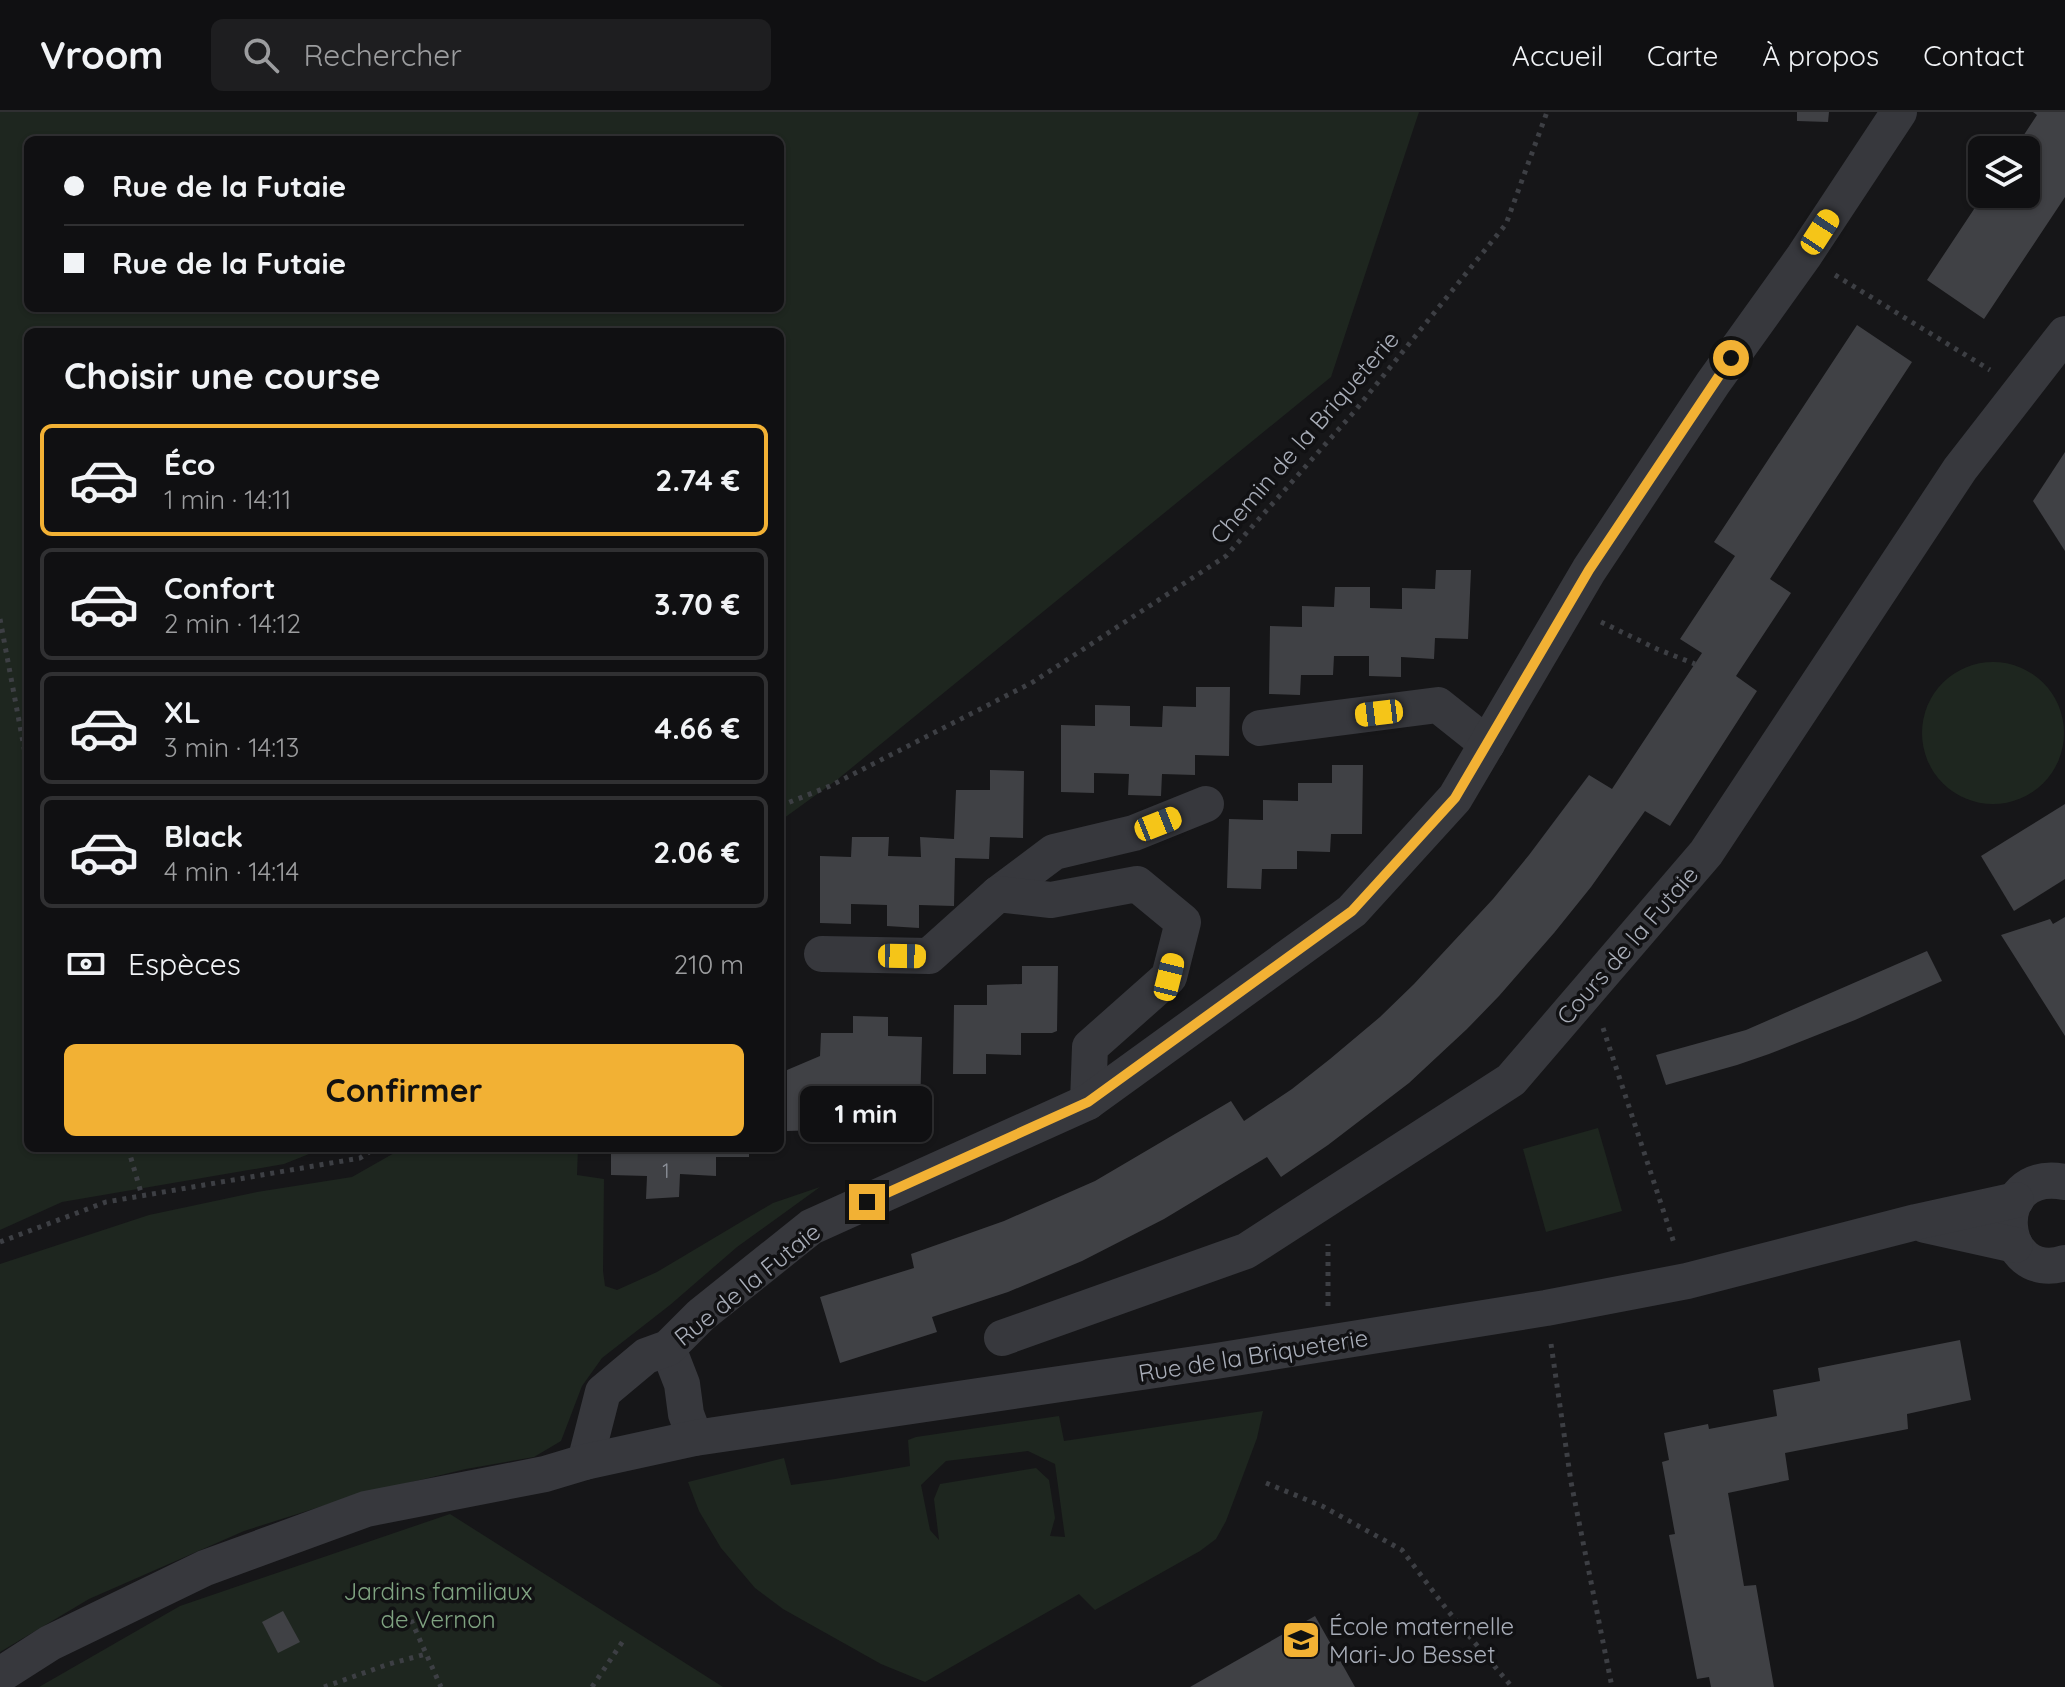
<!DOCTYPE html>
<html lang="fr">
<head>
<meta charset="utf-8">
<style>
	:root { --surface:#101012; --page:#1e1e20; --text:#f1f3f6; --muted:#9c9d9f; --line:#303032; --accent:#f2b134 }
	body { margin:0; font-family:Quicksand,sans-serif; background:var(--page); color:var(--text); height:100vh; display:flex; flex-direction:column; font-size:30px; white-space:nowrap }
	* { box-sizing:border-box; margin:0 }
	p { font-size:26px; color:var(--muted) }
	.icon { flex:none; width:44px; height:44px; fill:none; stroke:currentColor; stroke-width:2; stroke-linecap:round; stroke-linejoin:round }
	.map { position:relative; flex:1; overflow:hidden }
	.side { position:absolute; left:24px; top:216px; width:760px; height:824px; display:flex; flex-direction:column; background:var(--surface); border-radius:12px; box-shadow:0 2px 6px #0004,0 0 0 2px var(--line) }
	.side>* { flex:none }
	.banner { position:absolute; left:24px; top:24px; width:760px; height:176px; border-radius:12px; box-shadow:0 2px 6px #0004,0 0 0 2px var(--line); display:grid; align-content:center; height:176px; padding:0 40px; background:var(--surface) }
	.buttons { position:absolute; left:1968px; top:24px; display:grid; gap:16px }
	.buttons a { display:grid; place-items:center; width:72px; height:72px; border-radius:12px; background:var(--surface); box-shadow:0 2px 6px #0004,0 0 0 2px var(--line); font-size:40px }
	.end { position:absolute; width:36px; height:36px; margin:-18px; border:10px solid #f2b134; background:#111; box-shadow:0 0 0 4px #111 }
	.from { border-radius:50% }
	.bubble { position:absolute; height:56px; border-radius:12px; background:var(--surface); box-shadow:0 2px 6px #0004,0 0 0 2px var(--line); font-size:26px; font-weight:700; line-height:56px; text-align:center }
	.car { position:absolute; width:24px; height:48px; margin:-24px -12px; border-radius:10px; box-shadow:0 0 6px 2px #0007; background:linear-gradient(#f5c518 24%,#345 0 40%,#f5c518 0 76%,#345 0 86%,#f5c518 0) }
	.banner b { display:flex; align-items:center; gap:28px; height:76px; font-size:30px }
	.banner b+b { border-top:2px solid var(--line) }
	.banner i { width:20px; height:20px; background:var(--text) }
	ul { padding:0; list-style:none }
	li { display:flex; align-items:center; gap:24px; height:112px; margin:0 16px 12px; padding:0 24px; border:4px solid var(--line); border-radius:12px }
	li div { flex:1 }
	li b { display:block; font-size:30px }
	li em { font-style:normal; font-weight:700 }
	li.active { border-color:var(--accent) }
	li>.icon { width:72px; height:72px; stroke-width:1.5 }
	h2 { padding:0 40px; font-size:36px; line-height:96px }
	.pay { display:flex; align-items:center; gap:20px; height:88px; padding:0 40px; font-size:30px }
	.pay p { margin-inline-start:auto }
	.primary-button { display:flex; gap:16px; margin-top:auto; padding:16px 40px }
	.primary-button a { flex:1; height:92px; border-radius:12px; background:var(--accent); color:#111; font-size:32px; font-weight:700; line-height:92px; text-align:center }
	header { display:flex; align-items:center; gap:48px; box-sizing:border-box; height:112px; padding:0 40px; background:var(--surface); border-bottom:2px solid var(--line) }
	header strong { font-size:38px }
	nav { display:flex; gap:44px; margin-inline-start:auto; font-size:28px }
	.search { width:560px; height:72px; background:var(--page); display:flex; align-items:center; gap:20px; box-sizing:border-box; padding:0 28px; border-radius:12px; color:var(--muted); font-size:30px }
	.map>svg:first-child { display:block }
</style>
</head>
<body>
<header>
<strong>Vroom</strong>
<div class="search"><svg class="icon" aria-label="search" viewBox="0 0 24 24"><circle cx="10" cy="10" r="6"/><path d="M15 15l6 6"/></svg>Rechercher</div>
<nav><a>Accueil</a><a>Carte</a><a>À propos</a><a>Contact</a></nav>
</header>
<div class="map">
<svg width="2065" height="1575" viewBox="0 0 2065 1575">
	<rect width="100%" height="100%" fill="#161618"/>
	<g fill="#1e261f" fill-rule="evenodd">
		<path d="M0 0H1419L1331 265 838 667 780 709V220H28V1036H324L284 1052 62 1090 0 1118ZM780 28V196H28V28Z"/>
		<circle cx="1993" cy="621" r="71"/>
		<polygon points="1598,1016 1622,1099 1546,1120 1523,1037"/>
		<polygon points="403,1036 578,1036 577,1063 604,1067 603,1159 605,1174 617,1178 657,1160 773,1091 820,1075 737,1135 670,1193 602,1246 582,1274 561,1329 534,1345 466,1357 357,1383 244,1419 89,1487 0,1540 0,1152 149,1103 257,1080 352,1065"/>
		<path d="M1263 1299 1257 1326 1226 1409 1216 1427 1200 1439 1095 1498 1079 1482 925 1570 881 1552 783 1497 755 1476 721 1436 699 1399 688 1370 784 1346 791 1373 835 1367 910 1354 908 1328 916 1325 1059 1304 1064 1329ZM1028 1339 1055 1352 1065 1425 1050 1424 1055 1406 1049 1368 1036 1356 940 1372 934 1387 939 1428 930 1418 921 1373 946 1349Z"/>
		<polygon points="450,1402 723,1575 39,1575 180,1494"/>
	</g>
	<g fill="#404145">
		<polygon points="1797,0 1829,0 1828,10 1797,9"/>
		<polygon points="2033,0 2065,0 2065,85 1984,207 1927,168 1984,82 2026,82 2026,38 2014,38 2037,3"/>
		<polygon points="1857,213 1912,250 1770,467 1791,481 1736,564 1757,579 1670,714 1645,699 1591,775 1554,821 1499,884 1467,917 1409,971 1328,1033 1281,1065 1267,1045 1164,1107 1082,1149 1008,1180 932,1205 937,1220 840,1251 820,1185 914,1156 911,1142 1004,1109 1095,1069 1231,989 1244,1009 1292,977 1330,947 1380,905 1414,872 1493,787 1529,743 1589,663 1612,677 1702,541 1680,527 1735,444 1714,430"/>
		<polygon points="2065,340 2065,439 2033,389"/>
		<polygon points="1436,458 1471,458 1468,527 1435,526 1434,547 1401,545 1401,565 1369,564 1369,544 1334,544 1333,563 1301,563 1300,583 1269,582 1270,514 1302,515 1302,494 1334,495 1335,475 1370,475 1370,496 1402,497 1402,476 1435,477"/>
		<polygon points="1196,575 1230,575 1229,644 1195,643 1195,663 1162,662 1161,684 1128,683 1129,662 1094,661 1094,681 1061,680 1061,613 1095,614 1095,593 1130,594 1130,614 1162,615 1163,594 1196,595"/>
		<polygon points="1332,653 1363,653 1362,722 1331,722 1330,740 1297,739 1297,757 1262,757 1261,777 1227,776 1229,707 1263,708 1263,688 1298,689 1298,671 1332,671"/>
		<polygon points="990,658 1024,659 1023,726 990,725 989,747 955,746 954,794 919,793 919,816 887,814 887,793 851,792 851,812 820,811 820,744 851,745 852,725 889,725 888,744 921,745 920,725 954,727 956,678 990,678"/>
		<polygon points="2065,692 2065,767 2014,799 1981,744"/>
		<polygon points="2065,805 2065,924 2001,823 2050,807 2053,812"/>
		<polygon points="1927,839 1942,869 1855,908 1769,942 1737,953 1666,973 1656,943 1746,918"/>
		<polygon points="1022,854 1058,854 1057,919 1052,921 1021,921 1021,943 986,942 986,962 953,962 954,893 987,893 987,873 1022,872"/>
		<polygon points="853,904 888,905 888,924 922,925 920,996 888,996 888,975 852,974 851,992 820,992 819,1018 787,1019 787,958 820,944 821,921 853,921"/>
		<polygon points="611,1036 749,1036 749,1045 716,1045 716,1064 680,1062 679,1085 646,1087 647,1064 611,1063"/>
		<polygon points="1960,1228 1971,1288 1907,1302 1908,1317 1785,1341 1789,1368 1728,1381 1744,1474 1756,1473 1774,1575 1711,1575 1709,1565 1697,1567 1669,1423 1675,1422 1662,1350 1669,1348 1664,1321 1708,1312 1709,1317 1777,1304 1773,1278 1820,1269 1818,1256"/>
		<polygon points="283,1499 300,1530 278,1541 262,1510"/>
		<polygon points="1315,1504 1355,1575 1190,1575"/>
	</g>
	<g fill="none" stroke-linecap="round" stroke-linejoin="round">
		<g stroke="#3d3f44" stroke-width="5" stroke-dasharray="4 6" stroke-linecap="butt">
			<polyline points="1835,163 1990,258"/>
			<polyline points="0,507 28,657"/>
			<polyline points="1601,510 1657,537 1695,552"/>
			<polyline points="780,694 830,674 1033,570 1226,444 1354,300 1506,112 1547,0"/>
			<polyline points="1603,916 1675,1134"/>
			<polyline points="128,1036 142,1084"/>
			<polyline points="0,1130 106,1090 360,1046 375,1036"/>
			<polyline points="1328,1194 1328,1132"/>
			<polyline points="1551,1232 1571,1370 1612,1575"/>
			<polyline points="1266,1371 1322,1394 1402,1438 1448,1499 1512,1575"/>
			<polyline points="411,1508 441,1575"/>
			<polyline points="324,1575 389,1552 426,1542"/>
			<polyline points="592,1575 625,1526"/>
		</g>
		<g stroke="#37383d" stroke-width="36">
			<polyline points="1260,616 1438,593 1487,632"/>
			<polyline points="998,782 1054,740 1134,721 1206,692"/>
			<polyline points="822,842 929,844 998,782 1051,788 1137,772 1183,810 1169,865 1090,935 1088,990"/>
			<path d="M2065 1070C1986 1055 1997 1173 2065 1151"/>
			<polyline points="1925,1113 2015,1133"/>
			<polyline points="1002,1226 1246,1139 1511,968 1706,741 1960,357 2065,222"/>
			<polyline points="668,1236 682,1272 686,1302 695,1326"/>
			<polyline points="585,1350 603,1280 646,1244 668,1236 701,1203 811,1115 1088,990 1352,799 1455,686 1589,458 1713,271 1804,144 1899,0"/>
			<polyline points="0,1563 50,1531 205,1456 366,1397 545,1362 585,1350 695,1326 1216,1249 1546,1196 1687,1169 1916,1110 2016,1088"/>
		</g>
	</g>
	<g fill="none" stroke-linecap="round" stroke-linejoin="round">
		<polyline stroke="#f2b134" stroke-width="10" points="867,1090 1088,990 1352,799 1455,686 1589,458 1731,246"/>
	</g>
	<defs>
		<symbol id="school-square" viewBox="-11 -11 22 22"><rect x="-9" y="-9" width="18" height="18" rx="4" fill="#f2b134" stroke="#111113"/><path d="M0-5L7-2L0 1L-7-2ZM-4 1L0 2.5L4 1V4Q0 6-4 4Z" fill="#111"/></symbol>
	</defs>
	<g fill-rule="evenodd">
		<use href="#school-square" x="1279" y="1506" width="44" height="44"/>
	</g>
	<g text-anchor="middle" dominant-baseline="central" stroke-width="7" stroke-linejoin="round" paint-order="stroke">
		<g font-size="20" fill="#8e929b">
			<text x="666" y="1058">1</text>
		</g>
		<g font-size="24" fill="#a8adb8" stroke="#111113">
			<text transform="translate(1304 325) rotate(-49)">Chemin de la Briqueterie</text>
			<text transform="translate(1627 833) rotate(-49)">Cours de la Futaie</text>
			<text transform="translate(747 1172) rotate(-39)">Rue de la Futaie</text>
			<text transform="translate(1253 1243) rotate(-9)">Rue de la Briqueterie</text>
		</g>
		<g font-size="24" fill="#7fa381" stroke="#111113">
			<text x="438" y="1479">Jardins familiaux<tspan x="438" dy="28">de Vernon</tspan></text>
		</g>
		<g font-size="24" fill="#a8adb8" stroke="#111113" text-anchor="start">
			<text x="1329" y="1514">École maternelle<tspan x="1329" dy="28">Mari-Jo Besset</tspan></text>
		</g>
	</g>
</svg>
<div class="buttons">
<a><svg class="icon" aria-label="layers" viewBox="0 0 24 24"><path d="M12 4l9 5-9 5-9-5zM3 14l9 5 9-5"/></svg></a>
</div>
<i class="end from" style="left:1731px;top:246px"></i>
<i class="end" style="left:867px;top:1090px"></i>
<div class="bubble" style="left:800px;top:974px;width:132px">1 min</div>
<i class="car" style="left:1820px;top:120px;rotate:33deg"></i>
<i class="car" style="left:1379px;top:601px;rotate:263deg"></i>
<i class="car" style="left:1158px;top:712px;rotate:68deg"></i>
<i class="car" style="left:902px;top:844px;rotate:91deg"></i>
<i class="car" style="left:1169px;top:865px;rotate:14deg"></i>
<div class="banner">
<b><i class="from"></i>Rue de la Futaie</b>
<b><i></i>Rue de la Futaie</b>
</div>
<section class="side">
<h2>Choisir une course</h2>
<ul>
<li class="active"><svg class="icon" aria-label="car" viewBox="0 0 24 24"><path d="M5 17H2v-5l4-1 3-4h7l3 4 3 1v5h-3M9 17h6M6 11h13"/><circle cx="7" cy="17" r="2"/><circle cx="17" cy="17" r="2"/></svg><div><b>Éco</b><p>1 min · 14:11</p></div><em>2.74 €</em></li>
<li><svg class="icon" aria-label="car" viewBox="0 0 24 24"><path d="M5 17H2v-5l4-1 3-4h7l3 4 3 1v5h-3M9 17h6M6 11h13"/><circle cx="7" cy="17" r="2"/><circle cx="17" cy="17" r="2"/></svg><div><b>Confort</b><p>2 min · 14:12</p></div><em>3.70 €</em></li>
<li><svg class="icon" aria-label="car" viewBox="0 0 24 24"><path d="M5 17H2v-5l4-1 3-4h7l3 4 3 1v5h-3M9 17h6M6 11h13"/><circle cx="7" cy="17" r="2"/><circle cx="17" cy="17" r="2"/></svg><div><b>XL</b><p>3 min · 14:13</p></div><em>4.66 €</em></li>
<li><svg class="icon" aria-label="car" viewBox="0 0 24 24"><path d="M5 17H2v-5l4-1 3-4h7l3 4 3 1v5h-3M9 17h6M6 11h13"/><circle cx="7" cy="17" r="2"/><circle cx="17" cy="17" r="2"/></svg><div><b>Black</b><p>4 min · 14:14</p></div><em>2.06 €</em></li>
</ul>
<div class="pay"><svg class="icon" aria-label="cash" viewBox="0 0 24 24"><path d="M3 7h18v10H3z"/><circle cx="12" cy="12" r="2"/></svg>Espèces<p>210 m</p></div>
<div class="primary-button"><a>Confirmer</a></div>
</section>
</div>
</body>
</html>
